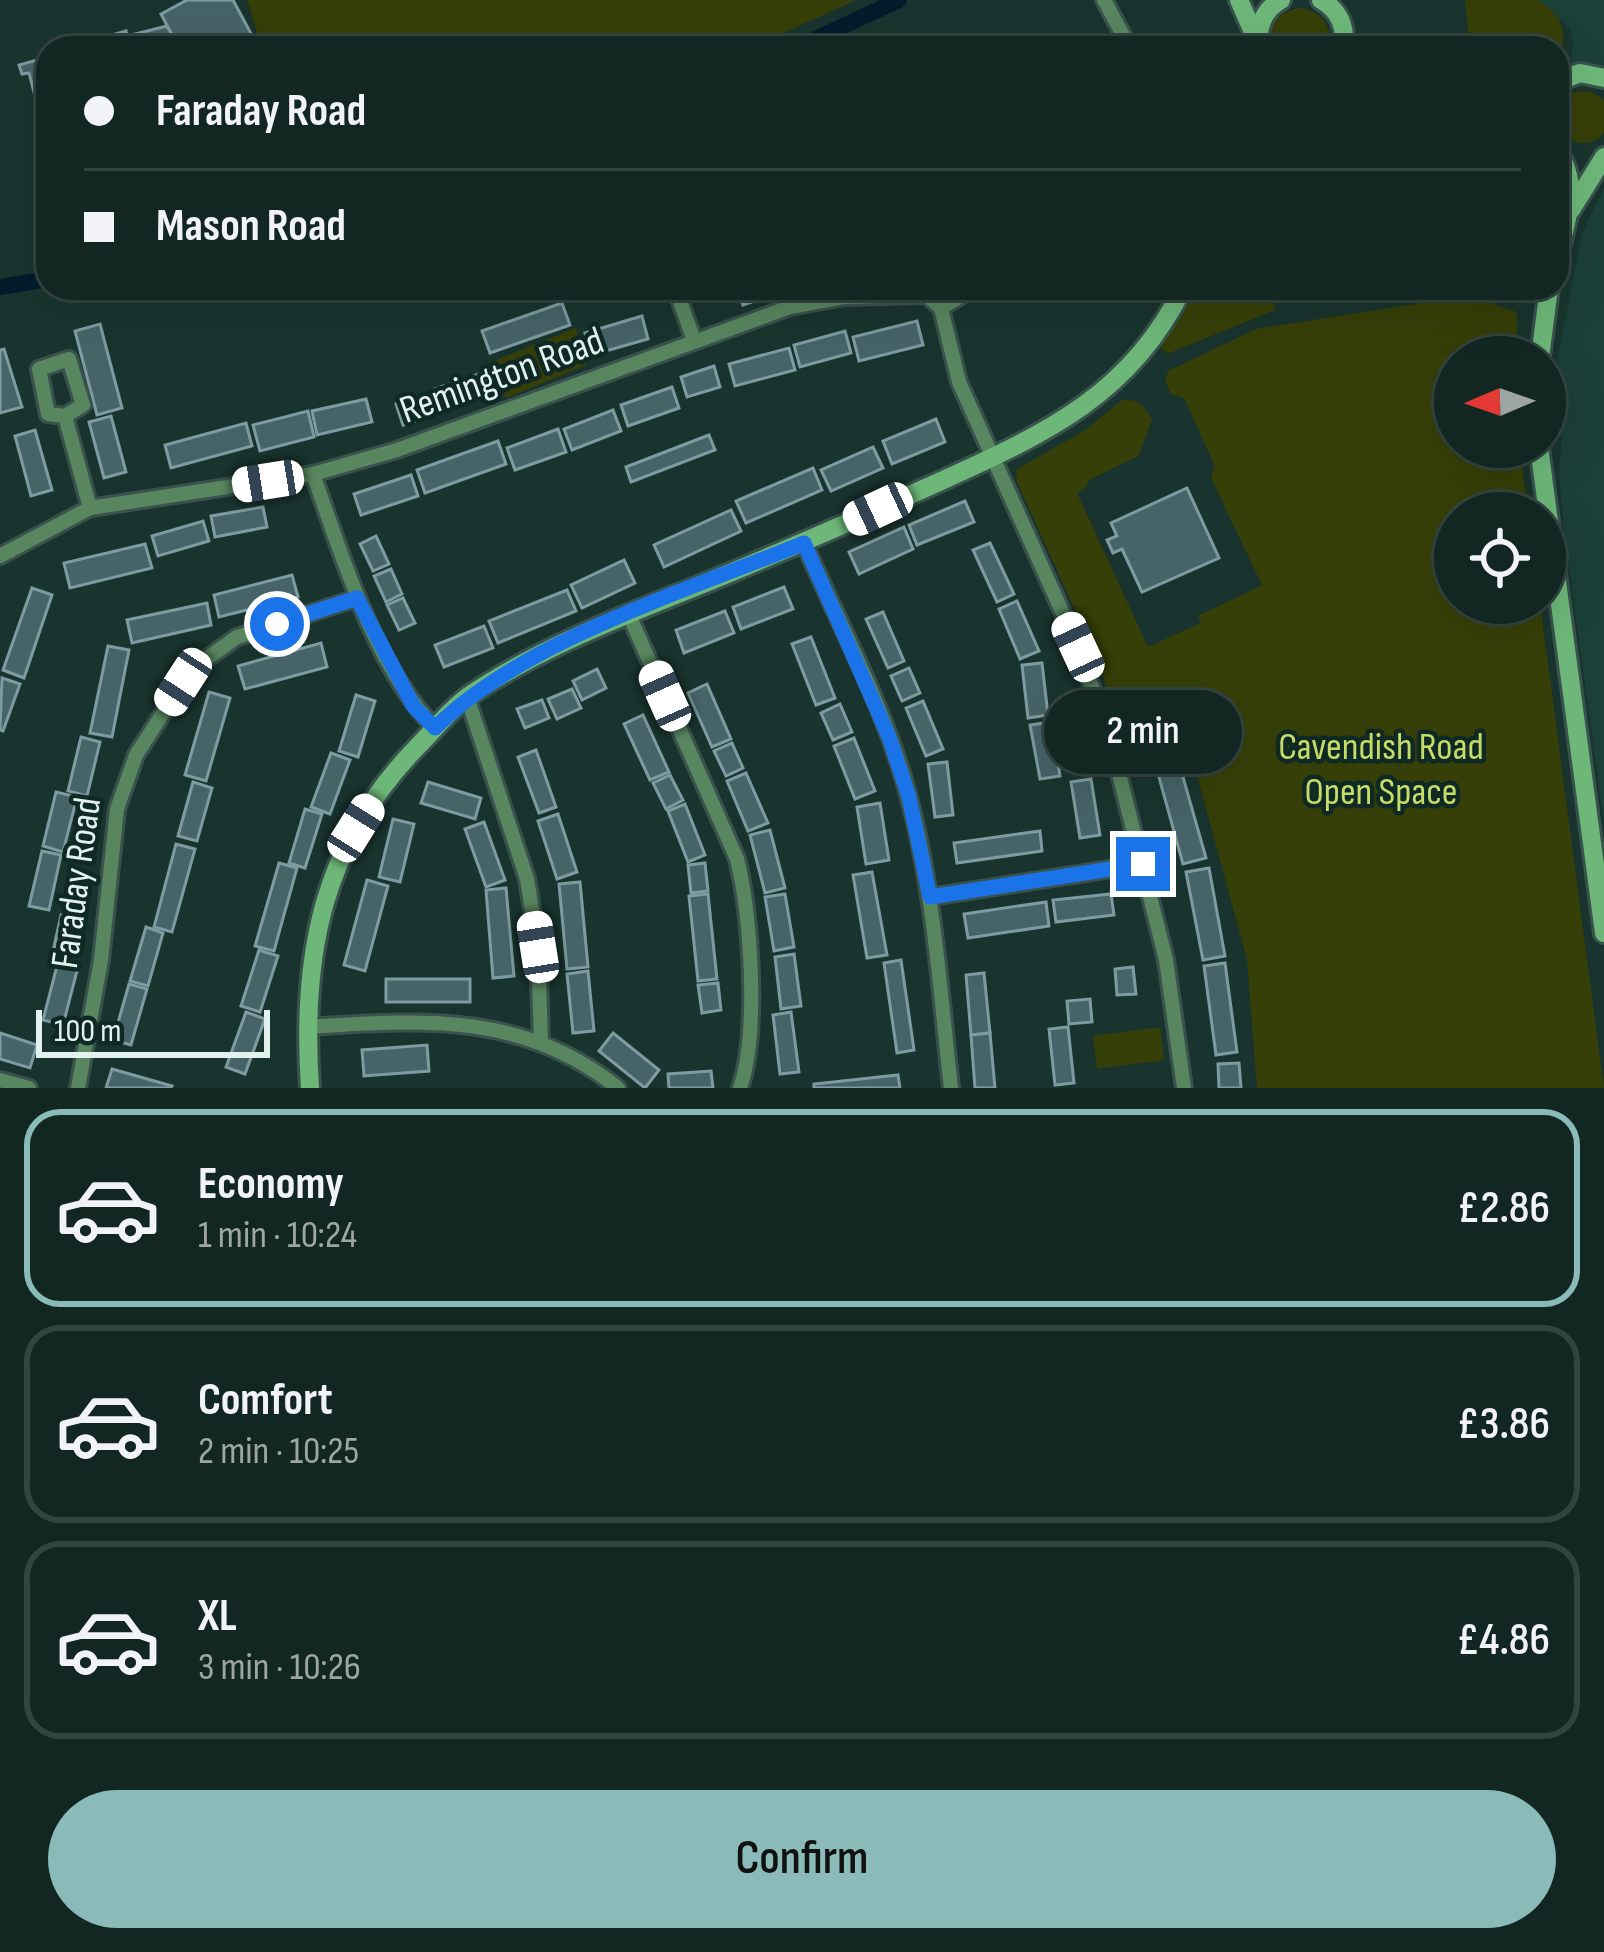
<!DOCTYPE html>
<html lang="en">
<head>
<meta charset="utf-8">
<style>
	:root { --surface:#132722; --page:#1c2f2a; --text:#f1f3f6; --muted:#9da5a5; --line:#324440; --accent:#8bbbb9 }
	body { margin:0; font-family:"Sofia Sans Condensed",sans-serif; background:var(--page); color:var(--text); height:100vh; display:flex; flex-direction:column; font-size:45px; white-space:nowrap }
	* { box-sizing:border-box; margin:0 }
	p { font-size:39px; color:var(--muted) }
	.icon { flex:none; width:66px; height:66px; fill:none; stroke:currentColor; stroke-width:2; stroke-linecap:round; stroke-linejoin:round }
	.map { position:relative; height:1088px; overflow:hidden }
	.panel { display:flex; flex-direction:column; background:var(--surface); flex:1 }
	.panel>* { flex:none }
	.hud { position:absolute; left:36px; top:36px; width:1533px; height:264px; border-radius:36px; box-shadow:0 12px 48px #0002,0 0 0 3px var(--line); display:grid; align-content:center; height:264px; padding:0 48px; background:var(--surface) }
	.needle { width:78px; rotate:268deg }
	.buttons { position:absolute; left:1434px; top:336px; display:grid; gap:24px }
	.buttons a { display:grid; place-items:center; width:132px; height:132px; border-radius:50%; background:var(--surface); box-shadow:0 12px 48px #0002,0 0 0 3px var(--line); font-size:60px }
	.scale { position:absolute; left:36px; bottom:30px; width:234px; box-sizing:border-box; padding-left:12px; border:6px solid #e2f2ee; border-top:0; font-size:33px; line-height:42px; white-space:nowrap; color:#e2f2ee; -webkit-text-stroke:9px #0f2a25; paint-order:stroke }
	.end { position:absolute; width:54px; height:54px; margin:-27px; border:15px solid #1a73e8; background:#fff; box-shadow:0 0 0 6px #fff }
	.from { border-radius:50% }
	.bubble { position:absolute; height:84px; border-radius:42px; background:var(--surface); box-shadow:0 12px 48px #0002,0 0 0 3px var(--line); font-size:39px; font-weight:600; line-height:84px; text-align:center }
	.car { position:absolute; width:36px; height:72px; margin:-36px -18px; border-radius:15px; box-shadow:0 0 9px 3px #0007; background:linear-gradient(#fff 24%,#345 0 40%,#fff 0 76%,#345 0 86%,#fff 0) }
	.hud b { display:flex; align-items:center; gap:42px; height:114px; font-size:45px }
	.hud b+b { border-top:3px solid var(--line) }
	.hud i { width:30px; height:30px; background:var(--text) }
	ul { padding:21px 0 0; list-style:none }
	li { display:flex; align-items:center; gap:36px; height:198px; margin:0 24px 18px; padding:0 24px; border:6px solid var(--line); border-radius:36px }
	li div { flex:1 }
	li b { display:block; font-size:45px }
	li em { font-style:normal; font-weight:600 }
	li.on { border-color:var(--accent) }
	li>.icon { width:108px; height:108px; stroke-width:1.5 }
	.primary-button { display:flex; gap:24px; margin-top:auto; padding:24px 48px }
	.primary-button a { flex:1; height:138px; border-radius:72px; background:var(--accent); color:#111; font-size:48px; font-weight:600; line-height:138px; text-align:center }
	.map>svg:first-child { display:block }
</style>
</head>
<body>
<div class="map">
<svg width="1604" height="1088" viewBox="0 0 1604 1088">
	<rect width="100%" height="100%" fill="#19342e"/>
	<g fill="#1b4038">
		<polygon points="1536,0 1604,0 1604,68 1598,63 1571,64 1573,42 1570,28"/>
		<polygon points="1604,188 1604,823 1563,523 1559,470 1563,422 1557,361 1582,234"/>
	</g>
	<g fill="#373f08">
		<polygon points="247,0 856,0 751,48 262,48"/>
		<path d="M1465 0C1482 0 1521 0 1536 0 1559 8 1572 37 1557 56V48H1470Z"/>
		<path d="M1301 8C1322 12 1333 26 1329 48H1271C1266 26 1279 11 1301 8Z"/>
		<circle cx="1583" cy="117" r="26"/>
		<polygon points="1198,288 1272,288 1275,310 1167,354 1161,347"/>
		<path d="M1459 288H1472L1473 297 1517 312 1518 357H1455V447H1520L1528 513H1455V603H1540L1604 1088H1257L1247 959 1191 754 1134 768 1097 659 1017 482 1016 470 1087 429 1122 400C1139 398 1145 407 1152 420L1138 456 1087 481 1088 485 1077 493 1148 647 1201 623 1198 616 1262 585 1211 478 1215 466 1184 398 1171 394 1165 381 1168 371 1256 329 1460 297Z"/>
		<polygon points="576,328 587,365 506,398 491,362"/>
		<polygon points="1160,1027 1164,1060 1097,1069 1093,1036"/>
	</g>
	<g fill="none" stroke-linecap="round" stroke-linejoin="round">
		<g stroke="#021c2c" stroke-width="16">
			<polyline points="796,48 899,0"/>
			<polyline points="0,287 48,279"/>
		</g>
	</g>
	<g fill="#466368" stroke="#7d9ba0" stroke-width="3">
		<polygon points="187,0 233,0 255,41 242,48 179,48 161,14"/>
		<polygon points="167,26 179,48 61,48 71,46 74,39 88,42 126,31 127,36"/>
		<polygon points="48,57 48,147 29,73 22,74 19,65"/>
		<polygon points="736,288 791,288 743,305"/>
		<polygon points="562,303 570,325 490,353 482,331"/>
		<polygon points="642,316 648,339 592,355 585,333"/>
		<polygon points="917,321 923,345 859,361 853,337"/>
		<polygon points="100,324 122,408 97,415 75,331"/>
		<polygon points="845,331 851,353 800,367 794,345"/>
		<polygon points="789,348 795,370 735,386 729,364"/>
		<polygon points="4,349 22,407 0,413 0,350"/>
		<polygon points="714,366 720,387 687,397 681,377"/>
		<polygon points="488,371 495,393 443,410 435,389"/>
		<polygon points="672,387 679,408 628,426 621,405"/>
		<polygon points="426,394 433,415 403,425 396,404"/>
		<polygon points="366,399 372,422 317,435 312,411"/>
		<polygon points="613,410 621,431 572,450 564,429"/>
		<polygon points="308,411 314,437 260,451 253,425"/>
		<polygon points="111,416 126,472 104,478 89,422"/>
		<polygon points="936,419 945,442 892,464 883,441"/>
		<polygon points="246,423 252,446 171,468 165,445"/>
		<polygon points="558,429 566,452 515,470 507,448"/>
		<polygon points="35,430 52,490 31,496 15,436"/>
		<polygon points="709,435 715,450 631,482 626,467"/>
		<polygon points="498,441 506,464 425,493 417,470"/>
		<polygon points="873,447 883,468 831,491 821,470"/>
		<polygon points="813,468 822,490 746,523 736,501"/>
		<polygon points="411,475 418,496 361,515 354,494"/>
		<polygon points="1187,488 1219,558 1142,592 1122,549 1113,553 1107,540 1117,536 1111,523"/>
		<polygon points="965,501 974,522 917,545 909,525"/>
		<polygon points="263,507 267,527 215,537 211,516"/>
		<polygon points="731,510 741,531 664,567 654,545"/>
		<polygon points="203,521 209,541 158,556 152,536"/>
		<polygon points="904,527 913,549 859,574 849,552"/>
		<polygon points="376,536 389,564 373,571 360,544"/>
		<polygon points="990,543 1014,594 997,602 973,550"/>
		<polygon points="145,544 152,568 70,588 64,563"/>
		<polygon points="624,560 635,583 582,608 571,585"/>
		<polygon points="391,569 402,594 386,602 374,576"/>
		<polygon points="292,575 298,597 219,617 214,595"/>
		<polygon points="784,587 793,609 741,629 733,607"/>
		<polygon points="32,588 52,595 24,678 3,670"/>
		<polygon points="567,590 576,611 498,643 489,621"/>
		<polygon points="403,598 415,623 399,630 387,605"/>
		<polygon points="1017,601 1039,651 1020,659 999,609"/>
		<polygon points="207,603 211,625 132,643 127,620"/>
		<polygon points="725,611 734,633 684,653 676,630"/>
		<polygon points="883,612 904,661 888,668 866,619"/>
		<polygon points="484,626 493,648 444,667 435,645"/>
		<polygon points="811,637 835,698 816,705 792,644"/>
		<polygon points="321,643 327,667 245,689 238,666"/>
		<polygon points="108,646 129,650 112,737 90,733"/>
		<polygon points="1042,663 1048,715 1028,718 1022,665"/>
		<polygon points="909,668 920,693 902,701 891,676"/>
		<polygon points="597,669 606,688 582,700 573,681"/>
		<polygon points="2,678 20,684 3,731 0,730"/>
		<polygon points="707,684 731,739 712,747 688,693"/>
		<polygon points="572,689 581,708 557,719 548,699"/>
		<polygon points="209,692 230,698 206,781 185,775"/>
		<polygon points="356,695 375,701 358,757 339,751"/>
		<polygon points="542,700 549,718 525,728 517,709"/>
		<polygon points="923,701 943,749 926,756 906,708"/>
		<polygon points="840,704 852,732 833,740 821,713"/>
		<polygon points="643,715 669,772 650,780 624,724"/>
		<polygon points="1051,722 1060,776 1040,779 1030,725"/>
		<polygon points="81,737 100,742 87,796 68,791"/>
		<polygon points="854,738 875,791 855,799 834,746"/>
		<polygon points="732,743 743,768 726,776 714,751"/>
		<polygon points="536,750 556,807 539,813 518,757"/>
		<polygon points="331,753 350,760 330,814 311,807"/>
		<polygon points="1177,756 1206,858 1183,864 1155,763"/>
		<polygon points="947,762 953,815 935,817 928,764"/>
		<polygon points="746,773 768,823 748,831 727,781"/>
		<polygon points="670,775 683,800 666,809 653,783"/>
		<polygon points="1091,779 1100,835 1080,838 1071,782"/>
		<polygon points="193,782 212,788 197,841 178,836"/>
		<polygon points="428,782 481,798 475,819 421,803"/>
		<polygon points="56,792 77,797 63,852 43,846"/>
		<polygon points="880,803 889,860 866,864 857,807"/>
		<polygon points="685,804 705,855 688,862 668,811"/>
		<polygon points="305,809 322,814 305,868 289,863"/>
		<polygon points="558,814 577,872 557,879 538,821"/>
		<polygon points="393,819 414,824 400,882 379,877"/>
		<polygon points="484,822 505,880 486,887 465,829"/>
		<polygon points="770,830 785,888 765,893 750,835"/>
		<polygon points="1040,831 1042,851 957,863 954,843"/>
		<polygon points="176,844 195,849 172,932 154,927"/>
		<polygon points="42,851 61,855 49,910 29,906"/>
		<polygon points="279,863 297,868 274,951 255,946"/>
		<polygon points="705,863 708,891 691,893 688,865"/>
		<polygon points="1209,868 1225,956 1203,960 1186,872"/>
		<polygon points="872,872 887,955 867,958 853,875"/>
		<polygon points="367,880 388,886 365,971 344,965"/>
		<polygon points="580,882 588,967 567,969 559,884"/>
		<polygon points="506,888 514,976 493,978 486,890"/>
		<polygon points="708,894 717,979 698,981 689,896"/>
		<polygon points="785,894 794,947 774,951 765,897"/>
		<polygon points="1111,894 1114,915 1056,922 1053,900"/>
		<polygon points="1046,902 1049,926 968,938 964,914"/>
		<polygon points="61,915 82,920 75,952 54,947"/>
		<polygon points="146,927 163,933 148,986 130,981"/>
		<polygon points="259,950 278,956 260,1012 241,1006"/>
		<polygon points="794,954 801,1006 781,1009 775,957"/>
		<polygon points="59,958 79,963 63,1025 43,1020"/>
		<polygon points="901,960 914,1050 897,1053 884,963"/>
		<polygon points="1225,963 1237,1052 1216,1055 1204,966"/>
		<polygon points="1133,967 1136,994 1117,995 1115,969"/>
		<polygon points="588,971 594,1031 573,1033 567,974"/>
		<polygon points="984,973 990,1033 971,1035 966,975"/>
		<rect x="386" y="979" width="84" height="23"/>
		<polygon points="718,983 721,1010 702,1013 698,985"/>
		<polygon points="129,984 147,989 131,1045 113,1040"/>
		<polygon points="1090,999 1092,1022 1069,1024 1067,1001"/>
		<polygon points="246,1012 265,1019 245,1074 226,1067"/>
		<polygon points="791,1012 799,1072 780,1074 773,1015"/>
		<polygon points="1068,1027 1074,1083 1055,1085 1049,1029"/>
		<polygon points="0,1033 37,1045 30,1068 0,1059"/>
		<polygon points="613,1033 659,1070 645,1088 599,1051"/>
		<polygon points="990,1033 995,1088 975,1088 971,1035"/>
		<polygon points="427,1045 429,1071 364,1076 362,1050"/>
		<polygon points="1239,1063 1241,1088 1219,1088 1218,1064"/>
		<polygon points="112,1069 172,1086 171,1088 106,1088"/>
		<polygon points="711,1071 713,1088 669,1088 668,1074"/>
		<polygon points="898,1075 900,1088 814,1088 814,1084"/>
	</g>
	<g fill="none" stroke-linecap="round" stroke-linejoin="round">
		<defs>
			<g id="street">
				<polyline points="1104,0 1130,48"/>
				<polyline points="675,288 694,340"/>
				<polyline points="941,308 974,288"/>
				<polyline points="65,416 83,405 69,359 39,369 48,414 65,416 90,508"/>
				<path d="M313 474C342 555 374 666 435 728"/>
				<path d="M804 543C840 626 886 710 909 798 934 892 940 991 951 1088"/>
				<polyline points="0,556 90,508 313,474 397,450 790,307 844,297 926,295 941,308 959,382 1078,647 1111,742 1166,960 1184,1088"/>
				<path d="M629 615 737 859C751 916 759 1032 740 1088"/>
				<polyline points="467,697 527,879 538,947 541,1042"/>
				<polyline points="930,897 1143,864"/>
				<path d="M306 1027C421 1020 522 1011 618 1088"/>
				<polyline points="0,1080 29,1088"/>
				<polyline points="78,1088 101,960 117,809 136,755 183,682 202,662 237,637 357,598"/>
			</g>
			<g id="secondary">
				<polyline points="1239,0 1258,43"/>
				<path d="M1321 0C1339 10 1347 28 1343 48"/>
				<path d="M1259 48C1257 28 1263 10 1281 0"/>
				<polyline points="1557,82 1580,73 1604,78"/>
				<path d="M1557 152C1581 182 1566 225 1557 258"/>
				<polyline points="1571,210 1604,157"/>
				<polyline points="1540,357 1549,288"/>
				<polyline points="1539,447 1604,933"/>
				<path d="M310 1088C301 955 322 844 418 746 435 729 451 708 470 695 542 646 627 615 708 582 786 550 864 516 941 481 1044 434 1130 396 1183 288"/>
			</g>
		</defs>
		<use href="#street" stroke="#39524d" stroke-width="20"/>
		<use href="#secondary" stroke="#39524d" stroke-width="24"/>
		<use href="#street" stroke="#58865f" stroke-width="14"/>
		<use href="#secondary" stroke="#6db879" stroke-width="18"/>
	</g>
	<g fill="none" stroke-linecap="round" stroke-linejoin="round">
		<path stroke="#1a73e8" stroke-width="15" d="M277 624 357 598 414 707 435 728C522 641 689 590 804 543L889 737 909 797 930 897 1143 864"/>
	</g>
	<g text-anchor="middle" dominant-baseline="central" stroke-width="9" stroke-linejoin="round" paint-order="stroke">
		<g font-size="39" fill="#e2f2ee" stroke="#0f2a25">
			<text transform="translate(502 376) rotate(-20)">Remington Road</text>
			<text transform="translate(77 883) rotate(-82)">Faraday Road</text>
		</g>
		<g font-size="39" fill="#c7db67" stroke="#0f2a25">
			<text x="1381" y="747">Cavendish Road<tspan x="1381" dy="45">Open Space</tspan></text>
		</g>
	</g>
</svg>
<div class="buttons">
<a><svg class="needle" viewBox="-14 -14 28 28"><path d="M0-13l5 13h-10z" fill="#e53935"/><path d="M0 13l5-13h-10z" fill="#9da5a5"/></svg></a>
<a><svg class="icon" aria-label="locate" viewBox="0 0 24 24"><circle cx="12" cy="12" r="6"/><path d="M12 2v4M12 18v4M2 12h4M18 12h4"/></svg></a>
</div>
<div class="scale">100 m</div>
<i class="end from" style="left:277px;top:624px"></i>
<i class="end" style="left:1143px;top:864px"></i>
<div class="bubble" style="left:1044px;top:690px;width:198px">2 min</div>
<i class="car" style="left:268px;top:481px;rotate:261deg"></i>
<i class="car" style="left:878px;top:509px;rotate:245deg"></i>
<i class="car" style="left:1078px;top:647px;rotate:335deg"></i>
<i class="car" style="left:183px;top:682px;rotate:213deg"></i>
<i class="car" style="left:665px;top:696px;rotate:336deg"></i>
<i class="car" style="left:356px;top:828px;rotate:32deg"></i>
<i class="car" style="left:538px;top:947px;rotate:351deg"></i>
<div class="hud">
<b><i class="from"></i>Faraday Road</b>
<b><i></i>Mason Road</b>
</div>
</div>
<section class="panel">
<ul>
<li class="on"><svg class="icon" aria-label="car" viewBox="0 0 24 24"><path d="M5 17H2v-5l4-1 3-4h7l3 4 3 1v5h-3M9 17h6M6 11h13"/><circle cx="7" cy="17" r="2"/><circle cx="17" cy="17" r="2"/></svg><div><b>Economy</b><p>1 min · 10:24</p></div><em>£2.86</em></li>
<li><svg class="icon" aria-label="car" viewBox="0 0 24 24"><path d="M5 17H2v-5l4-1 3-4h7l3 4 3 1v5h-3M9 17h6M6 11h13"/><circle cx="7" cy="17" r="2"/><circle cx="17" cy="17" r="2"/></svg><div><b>Comfort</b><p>2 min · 10:25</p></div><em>£3.86</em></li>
<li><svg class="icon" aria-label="car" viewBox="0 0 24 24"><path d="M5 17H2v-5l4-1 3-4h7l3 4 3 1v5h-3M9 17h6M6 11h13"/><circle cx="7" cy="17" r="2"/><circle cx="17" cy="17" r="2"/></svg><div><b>XL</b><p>3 min · 10:26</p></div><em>£4.86</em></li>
</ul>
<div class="primary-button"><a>Confirm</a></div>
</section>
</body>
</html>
